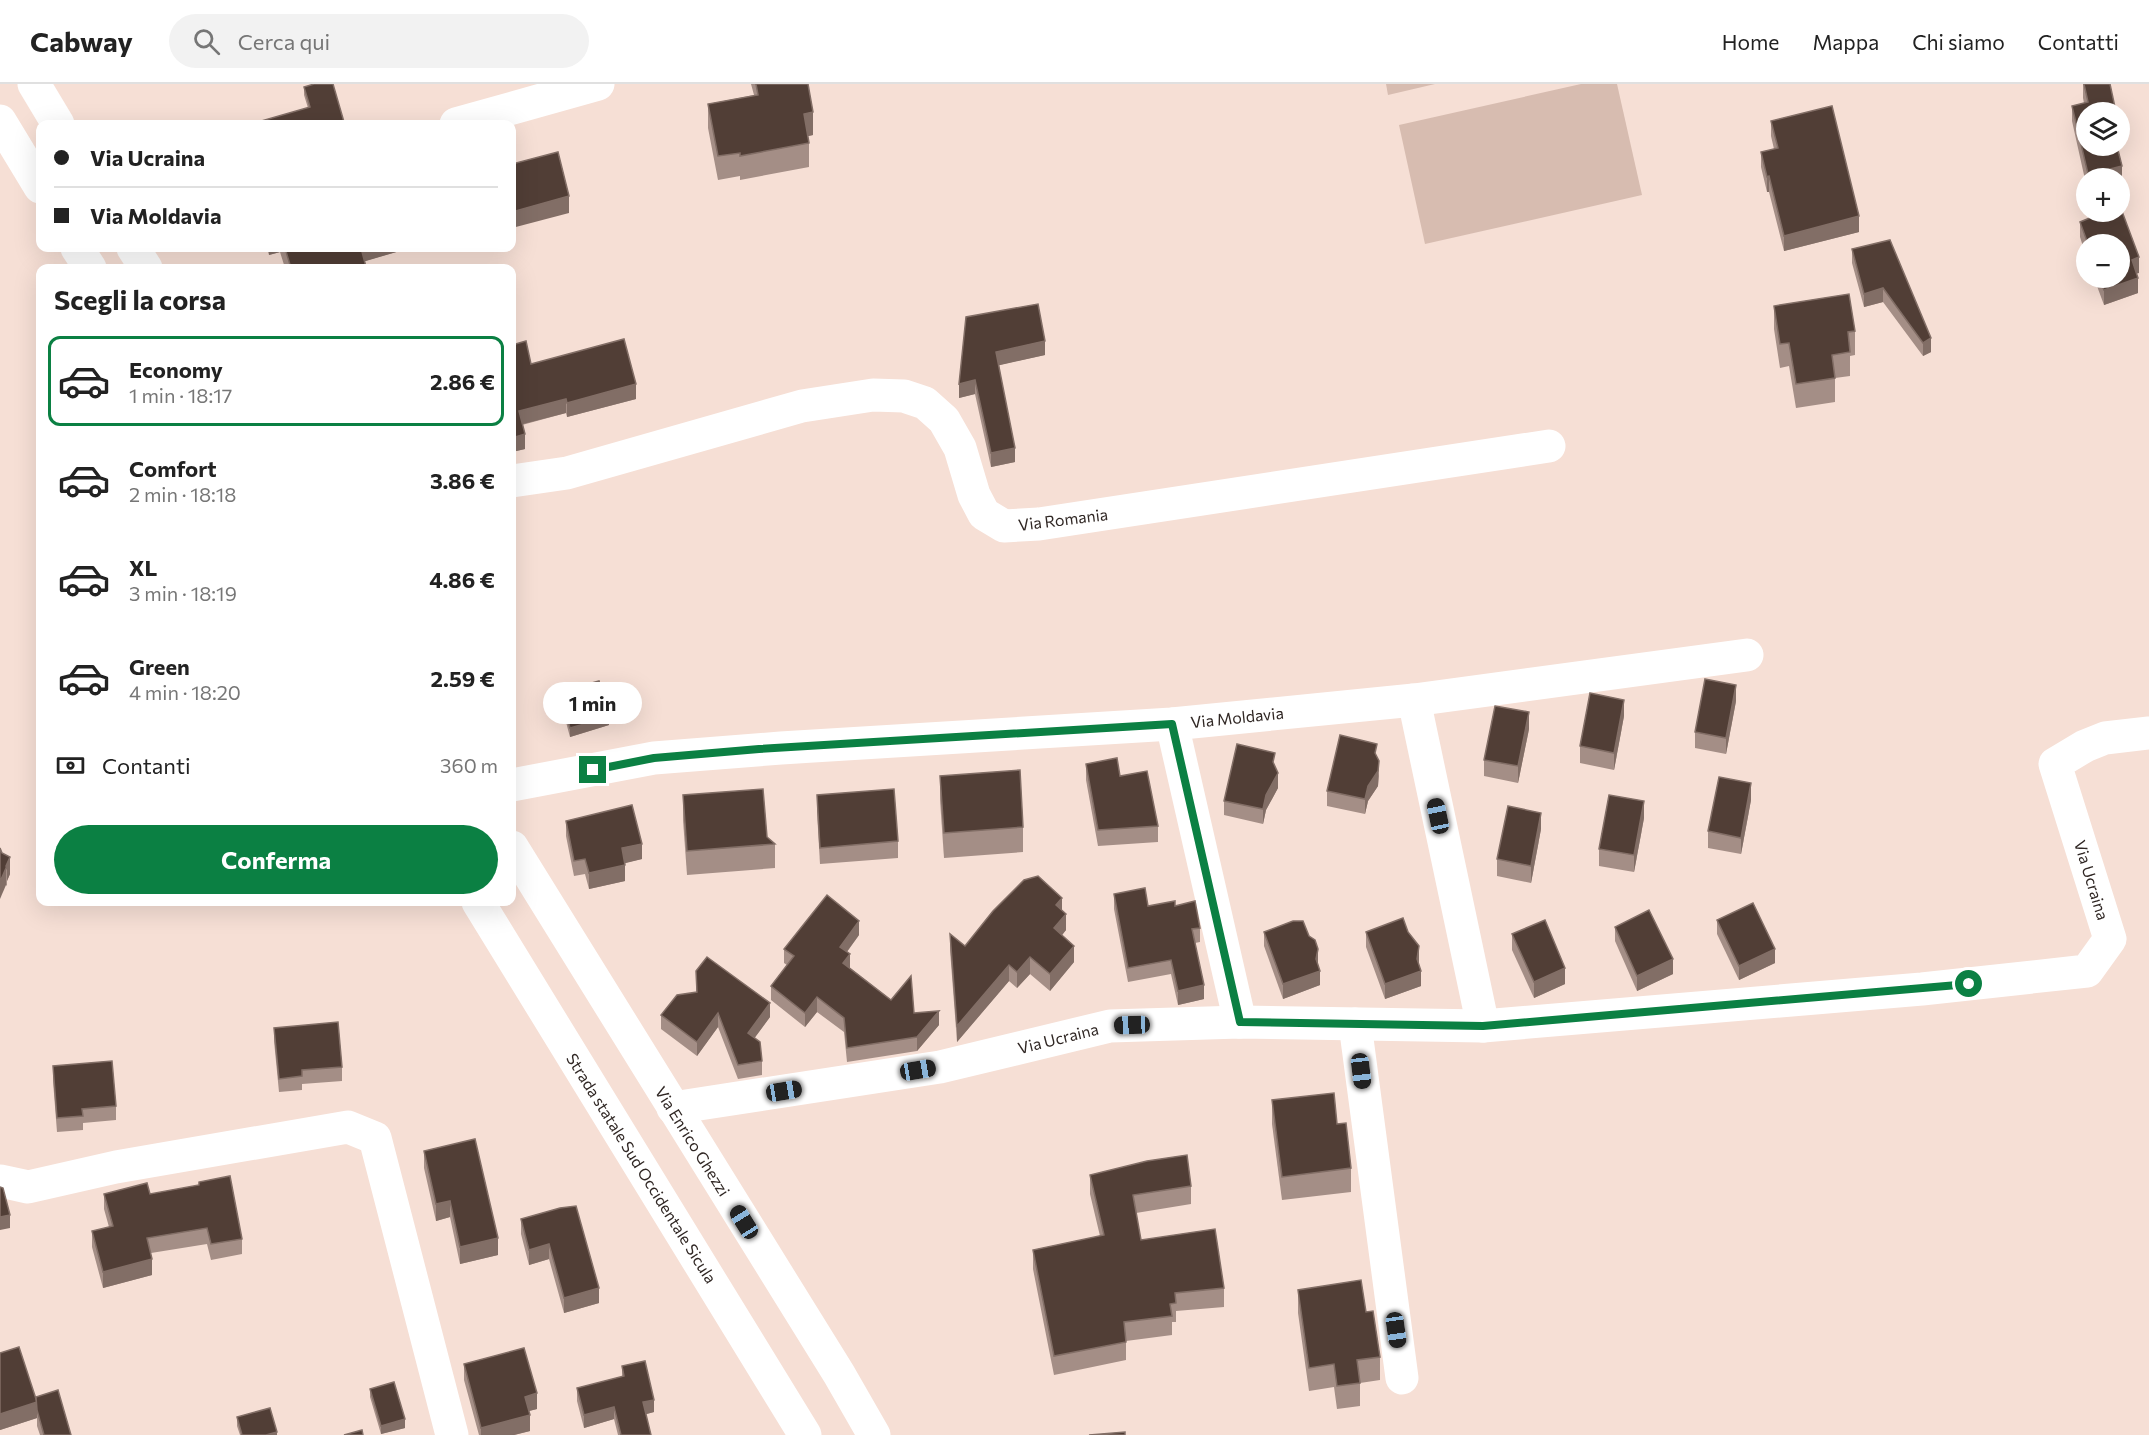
<!DOCTYPE html>
<html lang="it">
<head>
<meta charset="utf-8">
<style>
	:root { --surface:#fff; --page:#f2f2f2; --text:#222; --muted:#767676; --line:#e0e0e0; --accent:#0b8043 }
	body { margin:0; font-family:Commissioner,sans-serif; background:var(--page); color:var(--text); height:100vh; display:flex; flex-direction:column; font-size:22px; white-space:nowrap }
	* { box-sizing:border-box; margin:0 }
	p { font-size:20px; color:var(--muted) }
	.icon { flex:none; width:33px; height:33px; fill:none; stroke:currentColor; stroke-width:2; stroke-linecap:round; stroke-linejoin:round }
	.map { position:relative; flex:1; overflow:hidden }
	.panel { position:absolute; left:36px; top:180px; width:480px; height:642px; display:flex; flex-direction:column; background:var(--surface); border-radius:12px; box-shadow:0 6px 24px #0002 }
	.panel>* { flex:none }
	.banner { position:absolute; left:36px; top:36px; width:480px; height:132px; border-radius:12px; box-shadow:0 6px 24px #0002; display:grid; align-content:center; height:132px; padding:0 18px; background:var(--surface) }
	.tools { position:absolute; left:2076px; top:18px; display:grid; gap:12px }
	.tools a { display:grid; place-items:center; width:54px; height:54px; border-radius:50%; background:var(--surface); box-shadow:0 6px 24px #0002; font-size:30px }
	.end { position:absolute; width:27px; height:27px; margin:-14px; border:8px solid #0b8043; background:#fff; box-shadow:0 0 0 3px #fff }
	.from { border-radius:50% }
	.bubble { position:absolute; height:42px; border-radius:21px; background:var(--surface); box-shadow:0 6px 24px #0002; font-size:20px; font-weight:700; line-height:42px; text-align:center }
	.car { position:absolute; width:18px; height:36px; margin:-18px -9px; border-radius:8px; box-shadow:0 0 4px 2px #0007; background:linear-gradient(#222 24%,#8ab4d8 0 40%,#222 0 76%,#8ab4d8 0 86%,#222 0) }
	.banner b { display:flex; align-items:center; gap:21px; height:57px; font-size:22px }
	.banner b+b { border-top:2px solid var(--line) }
	.banner i { width:15px; height:15px; background:var(--text) }
	ul { padding:0; list-style:none }
	li { display:flex; align-items:center; gap:18px; height:90px; margin:0 12px 9px; padding:0 6px; border:3px solid transparent; border-radius:12px }
	li div { flex:1 }
	li b { display:block; font-size:22px }
	li em { font-style:normal; font-weight:700 }
	li.on { border-color:var(--accent) }
	li>.icon { width:54px; height:54px; stroke-width:1.5 }
	h2 { padding:0 18px; font-size:27px; line-height:72px }
	.pay { display:flex; align-items:center; gap:15px; height:66px; padding:0 18px; font-size:22px }
	.pay p { margin-inline-start:auto }
	.action { display:flex; gap:12px; margin-top:auto; padding:12px 18px }
	.action a { flex:1; height:69px; border-radius:36px; background:var(--accent); color:#fff; font-size:24px; font-weight:700; line-height:69px; text-align:center }
	header { display:flex; align-items:center; gap:36px; box-sizing:border-box; height:84px; padding:0 30px; background:var(--surface); border-bottom:2px solid var(--line) }
	header strong { font-size:28px }
	nav { display:flex; gap:33px; margin-inline-start:auto; font-size:21px }
	.search { width:420px; height:54px; background:var(--page); display:flex; align-items:center; gap:15px; box-sizing:border-box; padding:0 21px; border-radius:33px; color:var(--muted); font-size:22px }
	.map>svg:first-child { display:block }
</style>
</head>
<body>
<header>
<strong>Cabway</strong>
<div class="search"><svg class="icon" aria-label="search" viewBox="0 0 24 24"><circle cx="10" cy="10" r="6"/><path d="M15 15l6 6"/></svg>Cerca qui</div>
<nav><a>Home</a><a>Mappa</a><a>Chi siamo</a><a>Contatti</a></nav>
</header>
<div class="map">
<svg width="2149" height="1351" viewBox="0 0 2149 1351">
	<rect width="100%" height="100%" fill="#f6dfd5"/>
	<g fill="#d7bcb0">
		<polygon points="1386,0 1435,0 1388,11"/>
		<polygon points="1581,0 1617,0 1642,111 1425,160 1399,41"/>
	</g>
	<g fill="none" stroke-linecap="round" stroke-linejoin="round">
		<g stroke="#fff" stroke-width="33">
			<polyline points="34,0 58,40"/>
			<polyline points="456,40 598,0"/>
			<polyline points="133,164 146,184"/>
			<polyline points="512,397 567,389 802,322 873,311 904,312 925,319 944,336 960,364 974,411 984,430 1004,442 1039,440 1549,362"/>
			<polyline points="1414,616 1483,942"/>
			<polyline points="1172,640 1240,938"/>
			<polyline points="512,701 654,674 781,664 1172,640 1414,616 1747,571"/>
			<polyline points="512,763 839,1290 874,1351"/>
			<polyline points="1355,940 1402,1294"/>
			<polyline points="673,1024 940,983 1110,942 1240,938 1483,942 1922,905 2087,887 2110,855 2055,680 2085,662 2105,654 2149,649"/>
			<polyline points="0,1097 28,1103 116,1083 348,1043 375,1054 452,1351"/>
		</g>
		<g stroke="#fff" stroke-width="33">
			<polyline points="0,37 40,103"/>
			<polyline points="77,164 90,184"/>
			<polyline points="478,818 805,1351"/>
		</g>
	</g>
	<g fill="#a48e86">
		<polygon points="751,0 808,0 813,51 808,52 809,59 809,83 740,96 740,92 718,96 708,44 708,20 754,11"/>
		<polygon points="2083,0 2110,0 2086,28 2122,97 2120,94 2086,94 2086,100 2072,37 2072,22 2084,19 2083,14"/>
		<polygon points="304,3 344,40 258,40 258,38 308,24 304,11"/>
		<polygon points="1771,37 1859,148 1784,167 1769,108 1767,108 1761,83 1761,68 1774,65 1771,52"/>
		<polygon points="2093,128 2120,128 2139,189 2136,189 2138,209 2104,221 2094,194 2120,194 2120,160 2086,160 2086,172 2080,153 2080,138 2094,132"/>
		<polygon points="1890,156 1931,268 1923,272 1883,218 1864,223 1852,179 1852,165"/>
		<polygon points="267,164 410,164 365,177 366,184 285,184 280,168 269,171"/>
		<polygon points="1774,222 1855,247 1855,271 1850,272 1850,292 1835,294 1835,318 1796,324 1789,282 1780,284 1774,245"/>
		<polygon points="966,233 1045,271 999,281 1015,378 991,383 975,310 959,314"/>
		<polygon points="512,261 531,280 636,315 567,333 566,329 522,341 525,365 512,368"/>
		<polygon points="601,604 622,631 609,638 609,641 570,653 560,616 560,608"/>
		<polygon points="1736,617 1726,670 1695,664 1695,648"/>
		<polygon points="1624,632 1614,686 1580,679 1580,662"/>
		<polygon points="1529,645 1518,699 1484,692 1484,676"/>
		<polygon points="1377,674 1379,692 1378,702 1368,717 1365,730 1327,722 1327,707"/>
		<polygon points="1086,680 1120,692 1158,742 1158,758 1098,762 1086,696"/>
		<polygon points="1275,683 1278,704 1266,726 1263,740 1224,731 1224,717"/>
		<polygon points="940,692 1023,743 1023,768 944,774 940,716"/>
		<polygon points="683,711 767,753 775,760 775,784 687,791 683,736"/>
		<polygon points="817,711 898,757 898,774 820,780 817,728"/>
		<polygon points="1751,716 1741,770 1708,764 1708,747"/>
		<polygon points="1644,734 1634,788 1599,782 1599,765"/>
		<polygon points="566,737 642,775 624,779 625,797 589,805 585,790 574,792 566,752"/>
		<polygon points="1541,745 1531,799 1497,792 1497,775"/>
		<polygon points="0,764 10,790 7,797 7,802 6,801"/>
		<polygon points="1114,810 1148,822 1175,822 1200,844 1200,858 1195,859 1204,915 1178,921 1171,890 1128,898 1114,825"/>
		<polygon points="1062,826 1066,846 1062,851 1074,878 1050,907 1030,890 1017,904 1009,897 957,958 950,866 950,850 965,862"/>
		<polygon points="1717,836 1775,879 1739,896 1717,850"/>
		<polygon points="1615,843 1673,890 1637,907 1615,857"/>
		<polygon points="1264,848 1318,880 1320,901 1283,915 1264,862"/>
		<polygon points="1366,848 1419,876 1419,880 1421,902 1385,915 1366,863"/>
		<polygon points="1512,850 1565,900 1534,914 1512,866"/>
		<polygon points="859,851 847,868 850,884 891,916 914,929 939,941 917,967 847,978 844,948 817,928 805,943 771,916 771,902 787,881 784,879 784,865"/>
		<polygon points="696,887 770,933 754,954 762,977 762,991 738,995 718,943 697,972 661,945 661,931 696,908"/>
		<polygon points="274,944 342,983 342,997 302,1000 302,1006 279,1008 274,957"/>
		<polygon points="53,982 116,1022 116,1036 83,1039 83,1046 57,1048 53,997"/>
		<polygon points="1272,1016 1337,1040 1351,1084 1351,1108 1282,1116 1272,1040"/>
		<polygon points="424,1067 498,1171 460,1180 450,1133 436,1137 424,1084"/>
		<polygon points="1090,1091 1191,1102 1191,1120 1136,1129 1141,1156 1224,1204 1224,1223 1176,1227 1176,1238 1172,1238 1172,1251 1126,1257 1126,1276 1054,1291 1033,1185 1033,1166 1100,1152 1090,1110"/>
		<polygon points="104,1110 150,1110 242,1155 242,1170 211,1176 207,1160 151,1169 152,1191 103,1204 92,1163 92,1147 109,1143 104,1125"/>
		<polygon points="560,1124 599,1219 564,1229 549,1175 529,1181 521,1150 521,1135"/>
		<polygon points="1298,1206 1366,1228 1380,1273 1380,1296 1360,1299 1360,1322 1337,1325 1334,1303 1309,1307 1298,1229"/>
		<polygon points="0,1269 36,1317 71,1351 40,1351 37,1342 37,1333 37,1334 0,1346"/>
		<polygon points="464,1280 537,1325 529,1327 530,1347 514,1351 479,1351 464,1296"/>
		<polygon points="622,1282 654,1328 646,1330 651,1351 618,1351 614,1335 584,1344 577,1317 577,1304 622,1293"/>
		<polygon points="370,1305 405,1344 381,1350 370,1313"/>
		<polygon points="237,1333 277,1351 240,1351 237,1342"/>
	</g>
	<g fill="#826e66">
		<polygon points="813,28 813,51 804,53 804,30"/>
		<polygon points="2122,82 2122,97 2120,98 2120,94 2106,94 2106,86"/>
		<polygon points="1769,92 1769,108 1767,108 1767,93"/>
		<polygon points="569,112 569,129 512,144 512,128"/>
		<polygon points="1859,132 1859,148 1784,167 1784,152"/>
		<polygon points="269,164 280,164 280,168 269,171"/>
		<polygon points="359,164 410,164 359,179"/>
		<polygon points="2139,173 2139,189 2132,191 2132,176"/>
		<polygon points="2138,194 2138,209 2104,221 2104,206"/>
		<polygon points="1883,204 1883,218 1864,223 1864,210"/>
		<polygon points="1931,254 1931,268 1923,272 1923,259"/>
		<polygon points="1045,257 1045,271 996,282 996,268"/>
		<polygon points="975,296 975,310 959,314 959,300"/>
		<polygon points="636,300 636,315 567,333 567,319"/>
		<polygon points="566,315 566,329 519,341 519,327"/>
		<polygon points="525,350 525,365 512,368 512,354"/>
		<polygon points="1015,364 1015,378 991,383 991,369"/>
		<polygon points="1736,601 1736,617 1726,670 1726,654"/>
		<polygon points="1624,616 1624,632 1614,686 1614,669"/>
		<polygon points="622,622 622,631 609,638 609,641 570,653 570,644 608,630"/>
		<polygon points="1529,628 1529,645 1518,699 1518,682"/>
		<polygon points="1379,677 1378,702 1368,717 1365,730 1365,715 1368,702"/>
		<polygon points="1278,689 1278,704 1266,726 1263,740 1263,725 1266,711"/>
		<polygon points="1751,699 1751,716 1741,770 1741,754"/>
		<polygon points="1644,717 1644,734 1634,788 1634,771"/>
		<polygon points="1541,729 1541,745 1531,799 1531,782"/>
		<polygon points="642,760 642,775 622,780 622,764"/>
		<polygon points="10,773 10,790 7,797 7,785 6,782"/>
		<polygon points="625,781 625,797 589,805 589,789"/>
		<polygon points="6,784 6,801 0,815 0,798"/>
		<polygon points="1062,814 1062,830 1056,821"/>
		<polygon points="1066,830 1066,846 1054,861 1054,844"/>
		<polygon points="859,837 859,851 840,877 840,863"/>
		<polygon points="1074,862 1074,878 1050,907 1050,890"/>
		<polygon points="1419,862 1419,876 1417,889 1421,887 1421,902 1385,915 1385,900 1417,875"/>
		<polygon points="1318,865 1318,879 1317,888 1320,887 1320,901 1283,915 1283,900 1316,875"/>
		<polygon points="1775,865 1775,879 1739,896 1739,882"/>
		<polygon points="850,870 850,884 843,879"/>
		<polygon points="1030,873 1030,890 1017,904 1017,888"/>
		<polygon points="1673,875 1673,890 1637,907 1637,892"/>
		<polygon points="1009,881 1009,897 957,958 957,942"/>
		<polygon points="1565,884 1565,900 1534,914 1534,898"/>
		<polygon points="1204,901 1204,915 1178,921 1178,907"/>
		<polygon points="817,913 817,928 805,943 805,929"/>
		<polygon points="770,919 770,933 748,963 748,949"/>
		<polygon points="939,927 939,941 917,967 917,953"/>
		<polygon points="718,929 718,943 697,972 697,958"/>
		<polygon points="450,1117 450,1133 436,1137 436,1120"/>
		<polygon points="10,1131 10,1144 0,1146 0,1133"/>
		<polygon points="498,1154 498,1171 460,1180 460,1163"/>
		<polygon points="549,1160 549,1175 529,1181 529,1166"/>
		<polygon points="152,1175 152,1191 103,1204 103,1188"/>
		<polygon points="599,1204 599,1219 564,1229 564,1214"/>
		<polygon points="537,1309 537,1325 525,1328 525,1313"/>
		<polygon points="654,1316 654,1328 643,1331 643,1318"/>
		<polygon points="37,1318 37,1334 0,1346 0,1330"/>
		<polygon points="614,1323 614,1335 584,1344 584,1331"/>
		<polygon points="530,1331 530,1347 514,1351 481,1351 481,1344"/>
		<polygon points="405,1335 405,1344 381,1350 381,1342"/>
		<polygon points="277,1348 277,1351 266,1351"/>
	</g>
	<g fill="#513e36" stroke="#826e66" stroke-width="1.5">
		<polygon points="314,0 333,0 344,38 334,40 259,40 258,38 310,23 304,3"/>
		<polygon points="756,0 808,0 813,28 804,30 809,59 740,72 740,69 718,72 708,20 758,11"/>
		<polygon points="2084,0 2110,0 2116,28 2086,28 2086,62 2117,62 2122,82 2106,86 2109,94 2089,94 2072,22 2088,18"/>
		<polygon points="1832,22 1859,132 1784,152 1769,92 1767,93 1761,68 1778,64 1771,37"/>
		<polygon points="558,68 569,112 512,128 512,80"/>
		<polygon points="2120,122 2139,173 2132,176 2138,194 2104,206 2099,194 2120,194 2120,160 2088,160 2080,138 2097,131 2096,128 2120,128"/>
		<polygon points="1890,156 1931,254 1923,259 1883,204 1864,210 1852,165"/>
		<polygon points="285,164 361,164 366,183 361,184 291,184"/>
		<polygon points="1849,210 1855,247 1848,248 1850,268 1832,271 1835,294 1796,300 1789,259 1780,260 1774,222"/>
		<polygon points="1038,220 1045,257 996,268 1015,364 991,369 975,296 959,300 966,233"/>
		<polygon points="624,255 636,300 567,319 566,315 519,327 525,350 512,354 512,261 526,257 531,280"/>
		<polygon points="1705,595 1736,601 1726,654 1695,648"/>
		<polygon points="599,597 601,604 617,601 622,622 608,630 609,633 570,644 560,608"/>
		<polygon points="1590,609 1624,616 1614,669 1580,662"/>
		<polygon points="1495,622 1529,628 1518,682 1484,676"/>
		<polygon points="1340,651 1377,660 1375,669 1379,677 1378,687 1368,702 1365,715 1327,707"/>
		<polygon points="1237,660 1275,669 1273,678 1278,689 1266,711 1263,725 1224,717"/>
		<polygon points="1117,674 1120,692 1147,687 1158,742 1098,746 1086,680"/>
		<polygon points="1020,686 1023,743 944,749 940,692"/>
		<polygon points="1719,693 1751,699 1741,754 1708,747"/>
		<polygon points="763,705 767,753 775,760 687,767 683,711"/>
		<polygon points="894,705 898,757 820,764 817,711"/>
		<polygon points="1609,711 1644,717 1634,771 1599,765"/>
		<polygon points="632,721 642,760 622,764 625,781 589,789 585,775 574,777 566,737"/>
		<polygon points="1508,722 1541,729 1531,782 1497,775"/>
		<polygon points="0,764 2,769 10,773 6,782 7,785 6,784 0,798"/>
		<polygon points="1038,792 1062,814 1056,821 1066,830 1054,844 1074,862 1050,890 1030,873 1017,888 1009,881 957,942 950,850 965,862 993,827 1024,796"/>
		<polygon points="1145,804 1148,822 1175,817 1175,822 1195,817 1200,844 1192,845 1204,901 1178,907 1171,876 1128,884 1114,810"/>
		<polygon points="827,811 859,837 840,863 850,870 843,879 891,916 911,892 914,929 939,927 917,953 847,964 844,934 817,913 805,929 771,902 794,872 784,865"/>
		<polygon points="1753,819 1775,865 1739,882 1717,836"/>
		<polygon points="1649,826 1673,875 1637,892 1615,843"/>
		<polygon points="1403,834 1408,848 1419,862 1417,875 1421,887 1385,900 1366,848"/>
		<polygon points="1545,836 1565,884 1534,898 1512,850"/>
		<polygon points="1293,837 1303,837 1309,852 1315,856 1318,865 1316,875 1320,887 1283,900 1264,848"/>
		<polygon points="707,873 770,919 748,949 760,958 762,977 738,981 718,929 697,958 661,931 677,911 697,908 696,887"/>
		<polygon points="338,938 342,983 302,986 302,992 279,995 274,944"/>
		<polygon points="112,977 116,1022 82,1025 83,1032 57,1034 53,982"/>
		<polygon points="1334,1009 1337,1040 1346,1039 1351,1084 1282,1093 1272,1016"/>
		<polygon points="475,1055 498,1154 460,1163 450,1117 436,1120 424,1067"/>
		<polygon points="1187,1071 1191,1102 1133,1111 1141,1156 1215,1145 1224,1204 1175,1209 1176,1219 1170,1220 1172,1232 1124,1238 1126,1258 1054,1272 1033,1166 1104,1151 1090,1091 1147,1077"/>
		<polygon points="230,1092 242,1155 211,1160 207,1144 147,1154 152,1175 103,1188 92,1147 113,1142 104,1110 147,1099 150,1110 199,1101 199,1098"/>
		<polygon points="0,1103 3,1104 10,1131 0,1133"/>
		<polygon points="576,1122 599,1204 564,1214 549,1160 529,1166 521,1135 560,1124"/>
		<polygon points="1361,1196 1366,1228 1373,1227 1380,1273 1357,1276 1360,1299 1337,1302 1334,1280 1309,1284 1298,1206"/>
		<polygon points="19,1263 37,1318 0,1330 0,1269"/>
		<polygon points="524,1264 537,1309 525,1313 530,1331 481,1344 464,1280"/>
		<polygon points="645,1277 654,1316 643,1318 651,1351 621,1351 614,1323 584,1331 577,1304 624,1292 622,1282"/>
		<polygon points="394,1298 405,1335 381,1342 370,1305"/>
		<polygon points="58,1306 71,1351 44,1351 37,1326 36,1313"/>
		<polygon points="270,1324 277,1348 266,1351 242,1351 237,1333"/>
		<polygon points="362,1346 363,1351 344,1351"/>
		<polygon points="1125,1348 1125,1351 1089,1351"/>
	</g>
	<g fill="none" stroke-linecap="round" stroke-linejoin="round">
		<polyline stroke="#0b8043" stroke-width="8" points="593,686 654,674 759,665 1172,640 1240,938 1483,942 1969,900"/>
	</g>
	<g text-anchor="middle" dominant-baseline="central" stroke-width="6" stroke-linejoin="round" paint-order="stroke">
		<g font-size="16" fill="#302724" stroke="#fff">
			<text transform="translate(1063 435) rotate(-7)">Via Romania</text>
			<text transform="translate(1237 633) rotate(-6)">Via Moldavia</text>
			<text transform="translate(2092 796) rotate(73)">Via Ucraina</text>
			<text transform="translate(1058 954) rotate(-14)">Via Ucraina</text>
			<text transform="translate(693 1057) rotate(58)">Via Enrico Ghezzi</text>
			<text transform="translate(642 1084) rotate(58)">Strada statale Sud Occidentale Sicula</text>
		</g>
	</g>
</svg>
<div class="tools">
<a><svg class="icon" aria-label="layers" viewBox="0 0 24 24"><path d="M12 4l9 5-9 5-9-5zM3 14l9 5 9-5"/></svg></a>
<a>+</a>
<a>−</a>
</div>
<i class="end from" style="left:1969px;top:900px"></i>
<i class="end" style="left:593px;top:686px"></i>
<div class="bubble" style="left:543px;top:598px;width:99px">1 min</div>
<i class="car" style="left:1438px;top:732px;rotate:348deg"></i>
<i class="car" style="left:1132px;top:941px;rotate:268deg"></i>
<i class="car" style="left:918px;top:986px;rotate:81deg"></i>
<i class="car" style="left:1361px;top:987px;rotate:173deg"></i>
<i class="car" style="left:784px;top:1007px;rotate:81deg"></i>
<i class="car" style="left:744px;top:1138px;rotate:328deg"></i>
<i class="car" style="left:1396px;top:1246px;rotate:172deg"></i>
<div class="banner">
<b><i class="from"></i>Via Ucraina</b>
<b><i></i>Via Moldavia</b>
</div>
<section class="panel">
<h2>Scegli la corsa</h2>
<ul>
<li class="on"><svg class="icon" aria-label="car" viewBox="0 0 24 24"><path d="M5 17H2v-5l4-1 3-4h7l3 4 3 1v5h-3M9 17h6M6 11h13"/><circle cx="7" cy="17" r="2"/><circle cx="17" cy="17" r="2"/></svg><div><b>Economy</b><p>1 min · 18:17</p></div><em>2.86 €</em></li>
<li><svg class="icon" aria-label="car" viewBox="0 0 24 24"><path d="M5 17H2v-5l4-1 3-4h7l3 4 3 1v5h-3M9 17h6M6 11h13"/><circle cx="7" cy="17" r="2"/><circle cx="17" cy="17" r="2"/></svg><div><b>Comfort</b><p>2 min · 18:18</p></div><em>3.86 €</em></li>
<li><svg class="icon" aria-label="car" viewBox="0 0 24 24"><path d="M5 17H2v-5l4-1 3-4h7l3 4 3 1v5h-3M9 17h6M6 11h13"/><circle cx="7" cy="17" r="2"/><circle cx="17" cy="17" r="2"/></svg><div><b>XL</b><p>3 min · 18:19</p></div><em>4.86 €</em></li>
<li><svg class="icon" aria-label="car" viewBox="0 0 24 24"><path d="M5 17H2v-5l4-1 3-4h7l3 4 3 1v5h-3M9 17h6M6 11h13"/><circle cx="7" cy="17" r="2"/><circle cx="17" cy="17" r="2"/></svg><div><b>Green</b><p>4 min · 18:20</p></div><em>2.59 €</em></li>
</ul>
<div class="pay"><svg class="icon" aria-label="cash" viewBox="0 0 24 24"><path d="M3 7h18v10H3z"/><circle cx="12" cy="12" r="2"/></svg>Contanti<p>360 m</p></div>
<div class="action"><a>Conferma</a></div>
</section>
</div>
</body>
</html>
